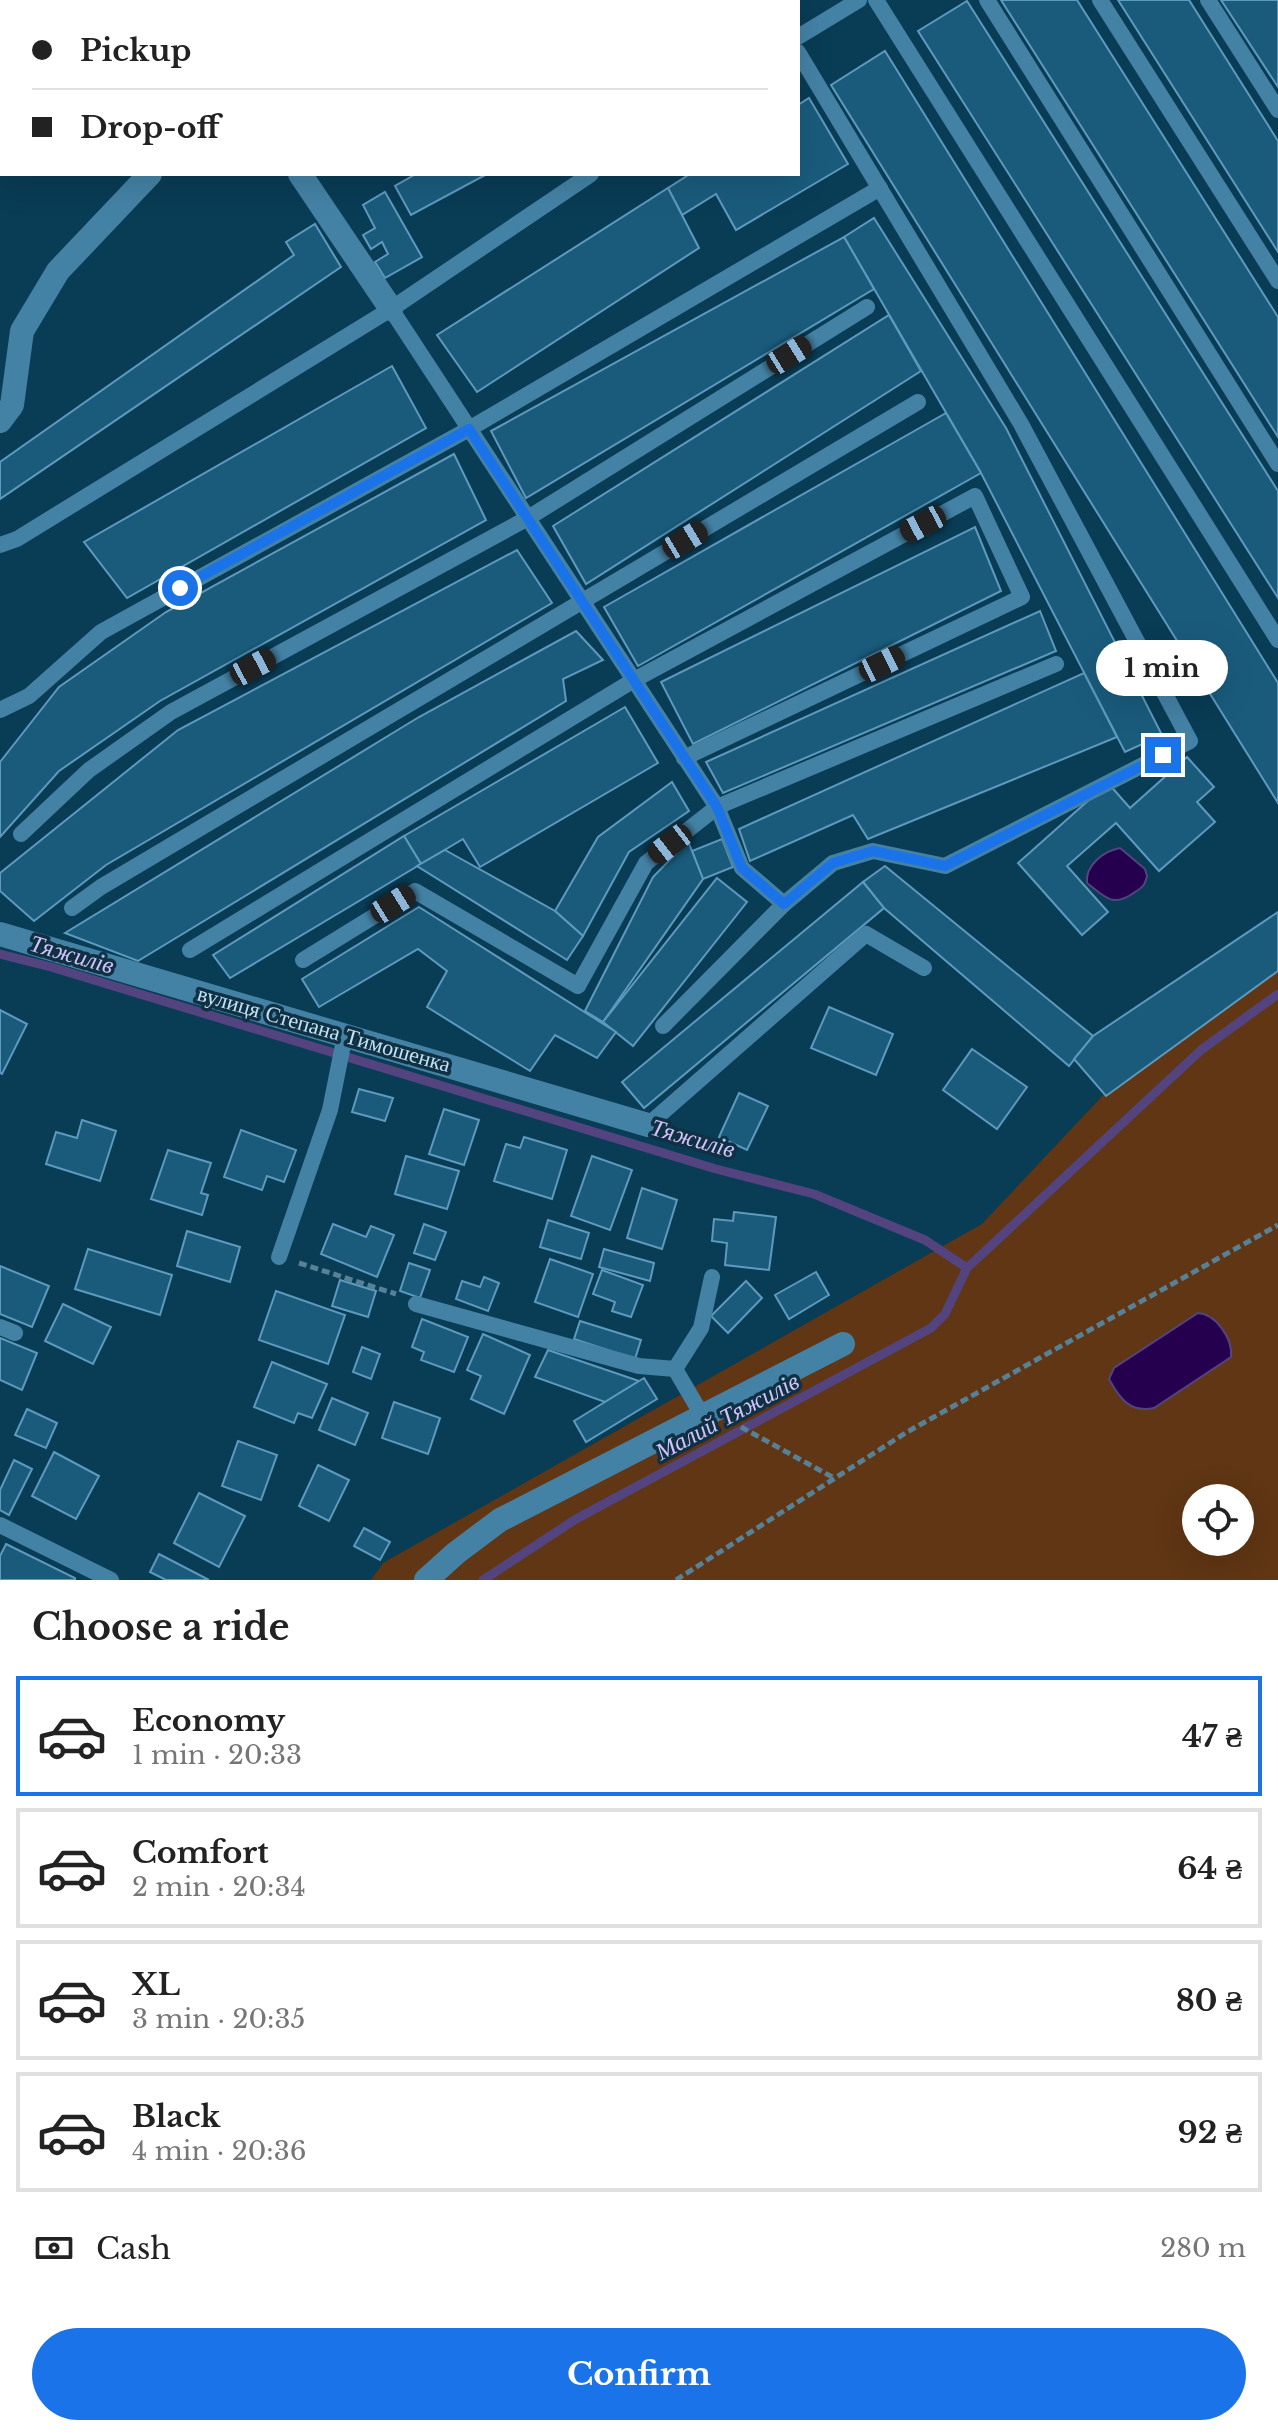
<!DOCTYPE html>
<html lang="en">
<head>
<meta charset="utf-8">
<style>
	:root { --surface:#fff; --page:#f2f2f2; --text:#222; --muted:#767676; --line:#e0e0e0; --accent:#1a73e8 }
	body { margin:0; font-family:"Libre Baskerville",serif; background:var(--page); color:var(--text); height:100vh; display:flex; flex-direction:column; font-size:30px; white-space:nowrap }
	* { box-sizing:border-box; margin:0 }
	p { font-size:26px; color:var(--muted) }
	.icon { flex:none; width:44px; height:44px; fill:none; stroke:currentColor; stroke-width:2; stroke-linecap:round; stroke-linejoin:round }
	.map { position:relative; height:1580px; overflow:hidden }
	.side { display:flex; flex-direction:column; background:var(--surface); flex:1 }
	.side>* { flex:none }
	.hud { position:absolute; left:0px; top:0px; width:800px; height:176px; box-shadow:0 8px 32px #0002; display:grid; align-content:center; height:176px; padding:0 32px; background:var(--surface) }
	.controls { position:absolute; left:1182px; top:1484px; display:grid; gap:16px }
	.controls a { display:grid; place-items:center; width:72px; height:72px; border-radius:50%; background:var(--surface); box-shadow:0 8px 32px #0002; font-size:40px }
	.end { position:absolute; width:36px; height:36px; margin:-18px; border:10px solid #1a73e8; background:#fff; box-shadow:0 0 0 4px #fff }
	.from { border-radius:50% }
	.bubble { position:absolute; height:56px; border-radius:28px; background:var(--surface); box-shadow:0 8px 32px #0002; font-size:26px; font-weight:700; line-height:56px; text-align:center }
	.car { position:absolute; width:24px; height:48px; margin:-24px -12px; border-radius:10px; box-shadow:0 0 6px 2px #0007; background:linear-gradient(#222 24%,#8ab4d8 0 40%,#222 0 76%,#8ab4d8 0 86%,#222 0) }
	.hud b { display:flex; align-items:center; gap:28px; height:76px; font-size:30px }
	.hud b+b { border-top:2px solid var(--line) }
	.hud i { width:20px; height:20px; background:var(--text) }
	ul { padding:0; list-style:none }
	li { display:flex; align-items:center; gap:24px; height:120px; margin:0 16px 12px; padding:0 16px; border:4px solid var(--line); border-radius:0px }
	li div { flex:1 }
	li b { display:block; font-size:30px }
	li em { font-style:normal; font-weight:700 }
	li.current { border-color:var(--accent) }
	li>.icon { width:72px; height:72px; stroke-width:1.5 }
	h2 { padding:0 32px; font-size:36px; line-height:96px }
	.pay { display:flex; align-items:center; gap:20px; height:88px; padding:0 32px; font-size:30px }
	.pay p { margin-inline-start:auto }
	.primary-button { display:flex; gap:16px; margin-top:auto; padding:16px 32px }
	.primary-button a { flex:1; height:92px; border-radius:48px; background:var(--accent); color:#fff; font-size:32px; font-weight:700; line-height:92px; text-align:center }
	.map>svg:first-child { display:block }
</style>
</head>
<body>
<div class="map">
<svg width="1278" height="1580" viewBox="0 0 1278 1580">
	<rect width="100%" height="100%" fill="#093c55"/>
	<path fill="#603614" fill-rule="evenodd" d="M1278 971V1580H371L383 1563 982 1224 1108 1090ZM1196 1498H1240V1542H1196Z"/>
	<g fill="#24004f" stroke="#534480" stroke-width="2">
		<path d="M1120 848 1145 869 1147 876C1145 885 1143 887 1135 892 1113 908 1106 898 1087 883 1085 866 1103 851 1120 848Z"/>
		<path d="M1198 1313C1216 1314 1233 1339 1231 1357L1154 1408C1130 1413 1120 1399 1109 1379L1114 1368Z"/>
	</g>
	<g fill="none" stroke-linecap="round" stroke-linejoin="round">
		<g stroke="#534480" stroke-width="9">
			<polyline points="0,954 51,967 716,1169 814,1194 925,1240 967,1268"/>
			<polyline points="483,1580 576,1519 931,1328 945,1314 967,1268 1201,1050 1278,994"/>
		</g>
	</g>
	<g fill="#1a5b7c" stroke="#5d9abe" stroke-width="2">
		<polygon points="0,0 109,0 2,2 0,60"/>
		<polygon points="1001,0 1077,0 1278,317 1278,437"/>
		<polygon points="1118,0 1189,0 1278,141 1278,252"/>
		<polygon points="1221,0 1278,0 1278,87"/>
		<polygon points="967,1 1278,491 1278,598 918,31"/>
		<polygon points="885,51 1278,683 1278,803 831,85"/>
		<polygon points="809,98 848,164 736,230 716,194 682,215 668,188 690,174 798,174 798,105"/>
		<polygon points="416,174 487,174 411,215 395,186"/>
		<polygon points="668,188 699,248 477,392 437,335"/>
		<polygon points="385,192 422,257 385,278 375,262 388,254 382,242 371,249 363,235 375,228 363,205"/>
		<polygon points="874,218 1006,428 1162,735 1125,752 981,473 844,237"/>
		<polygon points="315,224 341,267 0,499 0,462 294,255 286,242"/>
		<polygon points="844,237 874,289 526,498 491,431"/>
		<polygon points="889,315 921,371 586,584 553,526"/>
		<polygon points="392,366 426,428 127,598 84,542"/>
		<polygon points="946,413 981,473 638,666 604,607"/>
		<polygon points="454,454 486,520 160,701 59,771 0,837 0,762 59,687 166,612"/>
		<polygon points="975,527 1001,591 693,744 661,682"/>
		<polygon points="517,550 552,603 106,865 34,921 0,891 0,873 178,730"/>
		<polygon points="1040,611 1056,651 723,793 706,762"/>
		<polygon points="576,631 603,660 563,679 566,701 138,961 65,933 419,717"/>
		<polygon points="1084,673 1117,737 868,839 853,815 750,861 739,829"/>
		<polygon points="625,707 658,763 480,867 463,839 421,864 404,836"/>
		<polygon points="1187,757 1214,787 1197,802 1215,822 1159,871 1116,823 1067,866 1108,912 1082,935 1018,863 1108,783 1130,808"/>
		<polygon points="672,782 689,811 629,852 583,936 555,911 598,837"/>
		<polygon points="404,836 421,864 230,978 213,955"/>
		<polygon points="722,839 733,867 703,879 692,851"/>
		<polygon points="688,841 703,879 603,1022 585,1011 653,877"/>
		<polygon points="445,850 555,911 583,936 567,960 417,866"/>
		<polygon points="885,866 1093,1036 1069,1066 884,908 863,882"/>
		<polygon points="717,878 747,902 633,1046 603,1022"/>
		<polygon points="863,882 884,908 644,1108 622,1082"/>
		<polygon points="419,907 616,1032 597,1058 555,1035 530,1071 427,1007 447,971 418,949 319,1007 302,979"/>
		<polygon points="1278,912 1278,971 1106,1096 1074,1059 1093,1036"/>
		<polygon points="829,1007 893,1034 876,1075 811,1048"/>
		<polygon points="0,1010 27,1024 2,1074 0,1073"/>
		<polygon points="972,1049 1027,1087 997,1129 943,1090"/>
		<polygon points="359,1089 393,1098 385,1121 352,1112"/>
		<polygon points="739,1093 768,1106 747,1150 719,1137"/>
		<polygon points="444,1109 479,1120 464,1165 429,1154"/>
		<polygon points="82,1120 116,1131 100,1181 46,1164 56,1132 77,1138"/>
		<polygon points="241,1130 296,1150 284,1182 267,1176 262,1190 224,1177"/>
		<polygon points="524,1137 567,1150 552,1199 494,1181 506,1144 520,1148"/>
		<polygon points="168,1150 211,1163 201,1193 208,1195 202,1215 151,1199"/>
		<polygon points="406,1156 459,1171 447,1209 395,1194"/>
		<polygon points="592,1156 632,1170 610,1230 571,1216"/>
		<polygon points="642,1188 677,1200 662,1249 627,1238"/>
		<polygon points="734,1212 776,1217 769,1270 725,1265 727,1243 712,1241 714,1219 733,1221"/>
		<polygon points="548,1220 589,1233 581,1259 540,1247"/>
		<polygon points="333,1224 366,1237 371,1226 394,1235 377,1277 321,1254"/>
		<polygon points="424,1224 446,1232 435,1260 414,1253"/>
		<polygon points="187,1231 240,1247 230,1282 177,1266"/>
		<polygon points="88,1249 172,1275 160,1315 75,1289"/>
		<polygon points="604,1249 654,1263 650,1281 599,1267"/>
		<polygon points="550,1259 593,1274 578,1317 535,1302"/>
		<polygon points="409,1263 430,1270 420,1298 400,1291"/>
		<polygon points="0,1266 49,1286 32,1327 0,1314"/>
		<polygon points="602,1270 643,1285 631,1317 612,1311 615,1302 593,1294"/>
		<polygon points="816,1272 829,1295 789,1319 775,1295"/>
		<polygon points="484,1277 499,1283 488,1311 456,1299 462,1281 480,1287"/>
		<polygon points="340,1280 376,1291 368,1317 332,1306"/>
		<polygon points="746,1281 762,1298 728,1333 711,1316"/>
		<polygon points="276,1291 345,1315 328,1364 259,1340"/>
		<polygon points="63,1304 111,1327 93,1364 45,1341"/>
		<polygon points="422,1319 468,1337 454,1372 421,1360 424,1352 412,1347"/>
		<polygon points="580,1321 641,1340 635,1359 574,1339"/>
		<polygon points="483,1334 530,1355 504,1414 471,1399 481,1376 467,1370"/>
		<polygon points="0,1338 37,1353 22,1390 0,1380"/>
		<polygon points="362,1347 380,1354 371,1379 353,1372"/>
		<polygon points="548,1350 639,1381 605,1402 535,1377"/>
		<polygon points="272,1362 327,1384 312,1418 298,1413 294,1423 254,1407"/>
		<polygon points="644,1378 657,1399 586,1442 574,1421"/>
		<polygon points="332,1398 368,1413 355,1445 319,1430"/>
		<polygon points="394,1402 440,1418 428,1454 382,1438"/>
		<polygon points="27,1409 57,1423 46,1448 15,1435"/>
		<polygon points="238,1441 277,1455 261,1500 222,1486"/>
		<polygon points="54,1452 99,1476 76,1519 32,1496"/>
		<polygon points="14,1460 32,1469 9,1515 0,1510 0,1490"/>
		<polygon points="318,1465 349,1480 329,1521 299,1506"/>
		<polygon points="199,1493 245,1516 219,1567 174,1543"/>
		<polygon points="364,1528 390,1542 380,1560 354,1546"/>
		<polygon points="6,1544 75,1578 75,1580 0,1580 0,1556"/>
		<polygon points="159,1554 209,1580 166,1580 150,1572"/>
	</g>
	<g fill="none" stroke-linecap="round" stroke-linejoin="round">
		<g stroke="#568197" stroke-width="5" stroke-dasharray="8 4" stroke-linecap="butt">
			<polyline points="299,1263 396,1294"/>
			<polyline points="741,1427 834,1478"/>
			<polyline points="676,1580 907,1432 1278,1225"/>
		</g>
		<g stroke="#4482a5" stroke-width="16">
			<polyline points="876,0 1278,640"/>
			<polyline points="987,0 1278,464"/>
			<polyline points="1100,0 1278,281"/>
			<polyline points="1208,0 1278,110"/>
			<polyline points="798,37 859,0"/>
			<polyline points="391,309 717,807 742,868 784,904"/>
			<polyline points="0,545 17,539 391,309 591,174"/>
			<polyline points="0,710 29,696 101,632 469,429 880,188"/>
			<polyline points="21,834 89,770 171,712 528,518 867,307"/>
			<polyline points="72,908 101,887 918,402"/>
			<polyline points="190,950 634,680 975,496 1022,597 684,758"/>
			<polyline points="303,960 415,891 578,986 646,863 717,807 1056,664"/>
			<polyline points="663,1026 784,904 833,863 873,851 945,866 1190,741 1021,424 798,52"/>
			<polyline points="648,1125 866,934 924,968"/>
			<polyline points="279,1257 330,1110 345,1035"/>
			<polyline points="416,1304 639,1366 675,1369 702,1415"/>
			<polyline points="0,1327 15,1333"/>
			<polyline points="675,1369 701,1328 712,1277"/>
			<polyline points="0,1525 111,1580"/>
		</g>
		<g stroke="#4482a5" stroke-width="24">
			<polyline points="187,0 189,2"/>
			<polyline points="300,174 391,309"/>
			<polyline points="0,421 12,405 22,331 58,271 150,174"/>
			<polyline points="0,934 648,1125"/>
			<polyline points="426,1580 456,1553 500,1520 843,1344"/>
		</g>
	</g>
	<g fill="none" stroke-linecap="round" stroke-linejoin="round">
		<polyline stroke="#1a73e8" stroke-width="10" points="180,588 469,429 717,807 742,868 784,904 833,863 873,851 945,866 1163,755"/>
	</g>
	<g text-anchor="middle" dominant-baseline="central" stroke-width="7" stroke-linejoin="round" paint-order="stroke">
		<g font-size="22" fill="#c2e1f4" stroke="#103143">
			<text transform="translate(324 1029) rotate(16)">вулиця Степана Тимошенка</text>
		</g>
		<g font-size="24" font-style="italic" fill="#d0c3fa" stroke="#103143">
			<text transform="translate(72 954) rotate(16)">Тяжилів</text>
			<text transform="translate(693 1138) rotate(16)">Тяжилів</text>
			<text transform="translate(727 1416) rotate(-28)">Малий Тяжилів</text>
		</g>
	</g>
</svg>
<div class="controls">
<a><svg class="icon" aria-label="locate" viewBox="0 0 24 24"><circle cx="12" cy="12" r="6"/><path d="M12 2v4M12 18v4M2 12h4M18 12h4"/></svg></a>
</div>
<i class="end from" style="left:180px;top:588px"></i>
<i class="end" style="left:1163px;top:755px"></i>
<div class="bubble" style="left:1096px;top:640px;width:132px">1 min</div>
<i class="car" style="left:789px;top:355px;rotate:58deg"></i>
<i class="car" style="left:923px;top:524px;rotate:242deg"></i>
<i class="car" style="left:685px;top:540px;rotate:59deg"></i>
<i class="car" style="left:882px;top:664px;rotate:64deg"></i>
<i class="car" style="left:253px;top:667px;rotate:62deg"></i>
<i class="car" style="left:670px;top:844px;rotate:232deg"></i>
<i class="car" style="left:393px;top:904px;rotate:58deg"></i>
<div class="hud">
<b><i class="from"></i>Pickup</b>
<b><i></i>Drop-off</b>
</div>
</div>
<section class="side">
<h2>Choose a ride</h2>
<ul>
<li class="current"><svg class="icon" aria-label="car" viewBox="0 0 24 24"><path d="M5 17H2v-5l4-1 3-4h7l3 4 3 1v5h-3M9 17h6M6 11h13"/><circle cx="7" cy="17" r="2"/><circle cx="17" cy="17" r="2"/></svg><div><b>Economy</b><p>1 min · 20:33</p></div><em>47 ₴</em></li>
<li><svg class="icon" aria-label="car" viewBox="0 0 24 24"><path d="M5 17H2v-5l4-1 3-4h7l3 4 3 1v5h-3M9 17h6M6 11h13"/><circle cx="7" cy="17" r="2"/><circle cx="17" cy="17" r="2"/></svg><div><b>Comfort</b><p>2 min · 20:34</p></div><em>64 ₴</em></li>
<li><svg class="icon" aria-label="car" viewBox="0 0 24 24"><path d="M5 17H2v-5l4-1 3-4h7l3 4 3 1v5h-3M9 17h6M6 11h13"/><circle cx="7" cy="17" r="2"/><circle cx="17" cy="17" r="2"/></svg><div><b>XL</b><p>3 min · 20:35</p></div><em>80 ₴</em></li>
<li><svg class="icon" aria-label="car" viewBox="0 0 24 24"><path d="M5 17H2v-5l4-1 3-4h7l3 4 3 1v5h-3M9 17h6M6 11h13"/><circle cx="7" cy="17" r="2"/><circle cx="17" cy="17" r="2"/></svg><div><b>Black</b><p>4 min · 20:36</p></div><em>92 ₴</em></li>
</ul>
<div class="pay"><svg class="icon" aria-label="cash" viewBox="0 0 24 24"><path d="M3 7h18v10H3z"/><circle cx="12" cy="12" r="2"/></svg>Cash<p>280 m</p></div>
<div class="primary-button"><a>Confirm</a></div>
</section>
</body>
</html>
